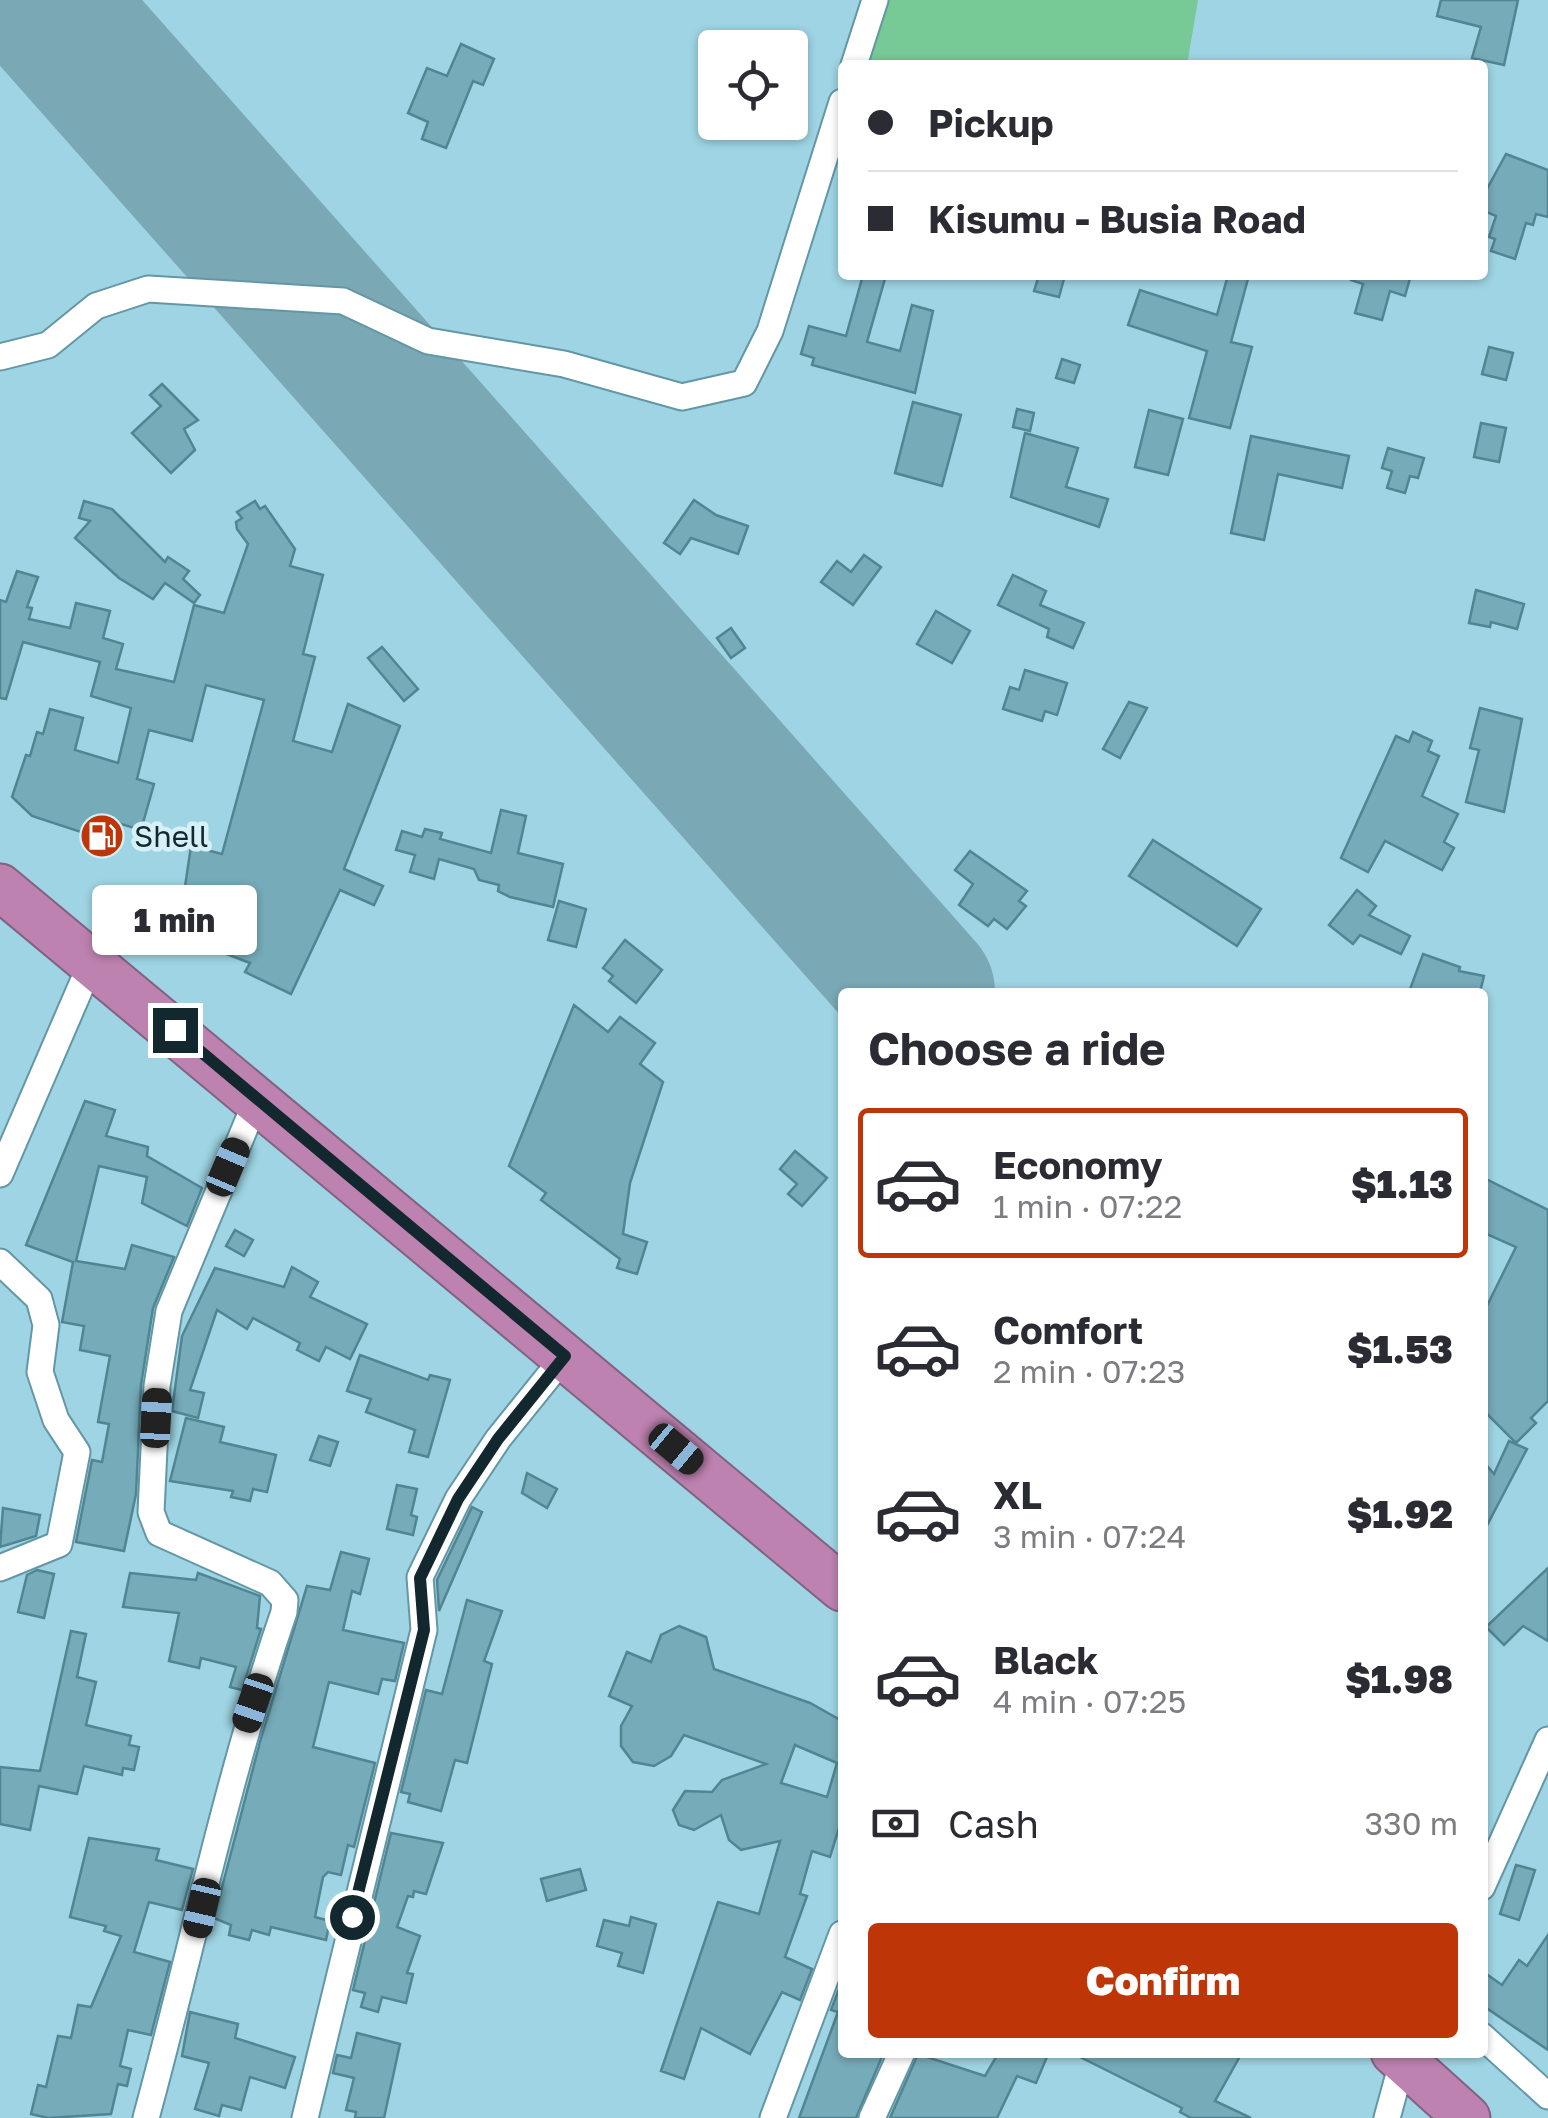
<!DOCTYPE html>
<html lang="en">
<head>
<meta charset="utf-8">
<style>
	:root { --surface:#fff; --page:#f2f2f3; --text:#2b2b33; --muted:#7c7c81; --line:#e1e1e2; --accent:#be3507 }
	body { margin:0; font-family:"Golos Text",sans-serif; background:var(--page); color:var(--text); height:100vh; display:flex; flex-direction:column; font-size:38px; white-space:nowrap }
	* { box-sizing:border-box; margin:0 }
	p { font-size:32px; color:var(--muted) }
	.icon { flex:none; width:55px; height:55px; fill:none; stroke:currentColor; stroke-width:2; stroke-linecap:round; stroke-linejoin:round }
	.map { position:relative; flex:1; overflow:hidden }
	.panel { position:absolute; left:838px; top:988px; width:650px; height:1070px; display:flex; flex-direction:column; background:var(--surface); border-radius:10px; box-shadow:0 2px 8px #0004 }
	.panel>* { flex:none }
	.guide { position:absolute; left:838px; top:60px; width:650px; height:220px; border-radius:10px; box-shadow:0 2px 8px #0004; display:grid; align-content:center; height:220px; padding:0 30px; background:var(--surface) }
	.buttons { position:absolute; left:698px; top:30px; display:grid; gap:20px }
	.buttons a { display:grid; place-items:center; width:110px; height:110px; border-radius:10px; background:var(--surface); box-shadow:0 2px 8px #0004; font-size:50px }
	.end { position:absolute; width:45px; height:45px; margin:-22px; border:12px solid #12282e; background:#fff; box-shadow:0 0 0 5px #fff }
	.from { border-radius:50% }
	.bubble { position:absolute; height:70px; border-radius:10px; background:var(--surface); box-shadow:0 2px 8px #0004; font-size:32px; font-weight:800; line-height:70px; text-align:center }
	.car { position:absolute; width:30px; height:60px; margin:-30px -15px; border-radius:12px; box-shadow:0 0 8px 2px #0007; background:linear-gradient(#222 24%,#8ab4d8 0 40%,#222 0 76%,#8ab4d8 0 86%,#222 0) }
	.guide b { display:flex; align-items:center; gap:35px; height:95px; font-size:38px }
	.guide b+b { border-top:2px solid var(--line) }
	.guide i { width:25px; height:25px; background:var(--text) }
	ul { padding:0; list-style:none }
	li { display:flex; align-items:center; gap:30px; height:150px; margin:0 20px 15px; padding:0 10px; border:5px solid transparent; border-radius:10px }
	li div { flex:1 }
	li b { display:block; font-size:38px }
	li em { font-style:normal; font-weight:800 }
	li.current { border-color:var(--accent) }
	li>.icon { width:90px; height:90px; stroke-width:1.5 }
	h2 { padding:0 30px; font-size:45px; line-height:120px }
	.pay { display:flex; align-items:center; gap:25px; height:110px; padding:0 30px; font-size:38px }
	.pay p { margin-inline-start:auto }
	.primary-button { display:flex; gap:20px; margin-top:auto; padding:20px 30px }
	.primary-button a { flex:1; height:115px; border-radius:10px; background:var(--accent); color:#fff; font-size:40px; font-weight:800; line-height:115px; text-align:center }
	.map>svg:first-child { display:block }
</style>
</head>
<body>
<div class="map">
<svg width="1548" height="2118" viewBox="0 0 1548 2118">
	<rect width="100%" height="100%" fill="#9ed4e3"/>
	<polygon fill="#77c996" points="883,0 1198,0 1187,65 870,65 867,42"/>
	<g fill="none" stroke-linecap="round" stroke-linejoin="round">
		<polyline stroke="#7aa8b4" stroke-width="150" points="42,0 920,992"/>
	</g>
	<g fill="#76abb9" stroke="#518592" stroke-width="2.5" fill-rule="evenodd">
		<polygon points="1441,0 1518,0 1504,65 1472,58 1481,27 1437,16"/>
		<polygon points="461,44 494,59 483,85 473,81 446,148 422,139 428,122 408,113 427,68 447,76"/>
		<polygon points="1506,154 1548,170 1548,217 1536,214 1533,225 1526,223 1515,259 1491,251 1495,239 1489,237 1496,216 1482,210 1482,198"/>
		<polygon points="863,275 886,275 867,342 900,351 912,305 933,311 915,393 812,365 814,358 801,354 809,326 846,336"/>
		<polygon points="1039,275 1065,275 1059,297 1034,291"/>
		<polygon points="1228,275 1249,275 1231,342 1252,347 1230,428 1189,418 1207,351 1128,325 1140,290 1217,315"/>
		<polygon points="1352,275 1411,275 1405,296 1390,291 1382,320 1355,313 1363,284 1351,280"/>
		<polygon points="1489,347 1513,353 1506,380 1482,374"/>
		<polygon points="1062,359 1080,365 1074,383 1056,378"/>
		<polygon points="162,384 198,420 184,429 195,450 171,473 132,433 161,406 150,395"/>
		<polygon points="913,402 961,415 942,486 895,473"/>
		<polygon points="1017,409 1034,413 1030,431 1013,427"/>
		<polygon points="1149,410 1183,419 1168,475 1135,467"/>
		<polygon points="1481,423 1506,428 1499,462 1474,457"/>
		<polygon points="1025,433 1078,448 1066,487 1108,499 1099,527 1011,497"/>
		<polygon points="1251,436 1349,456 1342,488 1278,474 1264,540 1231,533"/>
		<polygon points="1388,448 1424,458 1418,478 1410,476 1405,493 1387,488 1392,471 1382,468"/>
		<polygon points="694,500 716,515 748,526 738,554 691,538 680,554 664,543"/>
		<polygon points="84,501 112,509 165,562 168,557 189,571 183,579 200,595 194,603 165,583 153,599 119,578 75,538 90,521 79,518"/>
		<polygon points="255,501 260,509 265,506 295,549 290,566 323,575 303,654 315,657 293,741 332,752 348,704 400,726 344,869 383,886 374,905 340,890 291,994 245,972 250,963 198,943 212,909 183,900 191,846 222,854 264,700 206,685 192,741 149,730 137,779 154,784 141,830 101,818 96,837 32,816 12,797 26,755 30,756 37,732 43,734 50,709 83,718 75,750 118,763 131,708 91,696 100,662 23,642 6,699 0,698 0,600 6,602 17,571 38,577 27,607 32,608 29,619 70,628 76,603 110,611 103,638 123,644 116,669 174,682 194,605 224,613 248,544 237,529 236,522 242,518 237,512"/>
		<polygon points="864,555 881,567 853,605 821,582 837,561 851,572"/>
		<polygon points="1013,575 1046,591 1040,605 1084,623 1073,648 1047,637 1049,629 998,605"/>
		<polygon points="1476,590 1524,604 1517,629 1491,622 1490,627 1469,623"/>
		<polygon points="936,611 970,631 952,663 917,644"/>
		<polygon points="731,628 745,648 731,658 717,638"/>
		<polygon points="382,647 418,689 404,701 368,658"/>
		<polygon points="1025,670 1067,683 1057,715 1045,711 1042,721 1003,709 1010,687 1019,690"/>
		<polygon points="1129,702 1147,708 1120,758 1103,749"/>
		<polygon points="1480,708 1522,719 1504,812 1466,802 1479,750 1470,748"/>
		<polygon points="1413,732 1432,741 1428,751 1439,756 1422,796 1458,814 1444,842 1454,848 1442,870 1385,841 1368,872 1341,858 1396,736 1409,742"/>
		<polygon points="501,810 526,816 518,853 563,864 553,907 510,897 498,891 499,885 479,880 474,869 439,859 434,879 410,872 415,855 396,850 402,831 422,837 425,829 442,833 440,839 491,853"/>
		<polygon points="1153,840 1261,909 1237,946 1129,876"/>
		<polygon points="970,851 1027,891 1019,901 1026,906 1007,929 994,919 988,926 959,905 973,884 955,870"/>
		<polygon points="1357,890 1376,906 1369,915 1410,936 1401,954 1360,935 1353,944 1329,925"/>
		<polygon points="559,901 586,909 576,947 548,940"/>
		<polygon points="625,940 662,970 636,1003 609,981 613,976 603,968"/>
		<polygon points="1423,954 1460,967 1459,971 1484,976 1480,992 1409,992"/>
		<polygon points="574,1005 608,1032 620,1017 655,1043 640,1064 663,1082 630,1183 623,1234 647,1242 637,1274 617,1268 620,1259 541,1200 546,1193 509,1166"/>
		<polygon points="85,1101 115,1110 106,1136 148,1147 147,1156 202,1188 187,1226 142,1203 147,1177 99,1166 76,1261 125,1269 132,1245 174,1257 153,1308 141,1385 136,1494 124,1551 76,1542 92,1460 102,1462 109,1424 98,1422 110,1356 80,1350 84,1326 62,1322 73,1262 26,1245"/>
		<polygon points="795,1151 827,1178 802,1206 788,1194 797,1184 780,1169"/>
		<polygon points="1482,1177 1548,1210 1548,1401 1531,1418 1536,1423 1516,1443 1482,1409 1482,1316 1516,1247 1482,1232"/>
		<polygon points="235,1230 253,1240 244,1256 226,1246"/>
		<polygon points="292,1267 318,1282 310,1297 367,1324 350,1359 326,1347 319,1361 297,1350 300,1343 253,1318 247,1329 217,1310 190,1390 204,1393 198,1418 172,1411 182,1336 215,1268 284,1287"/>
		<polygon points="360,1355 428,1380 430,1375 450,1380 428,1457 409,1452 415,1430 366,1412 371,1399 347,1391"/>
		<polygon points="186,1418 224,1427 220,1442 276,1455 267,1492 253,1489 250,1501 231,1497 233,1491 170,1481"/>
		<polygon points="319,1436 338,1442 330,1466 310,1460"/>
		<polygon points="1509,1441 1527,1449 1482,1535 1482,1460 1494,1474"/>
		<polygon points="527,1473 557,1489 547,1508 522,1493"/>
		<polygon points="397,1485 417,1489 411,1515 417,1517 413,1535 387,1529"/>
		<polygon points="472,1507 482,1512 439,1611 437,1580"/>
		<polygon points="3,1508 40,1515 36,1536 0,1547"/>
		<polygon points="341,1552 369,1559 360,1594 352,1591 343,1630 404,1643 395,1681 382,1679 378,1694 329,1682 313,1747 375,1763 354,1847 348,1845 341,1875 328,1872 323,1877 315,1917 330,1921 326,1940 271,1927 269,1935 252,1930 249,1940 229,1935 231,1925 214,1918 260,1742 307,1586 330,1590"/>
		<polygon points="1548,1568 1548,1641 1523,1626 1504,1645 1486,1627"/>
		<polygon points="37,1570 54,1574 44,1618 18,1612 27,1575"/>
		<polygon points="130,1573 196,1580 198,1573 260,1596 257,1628 261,1629 242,1690 230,1687 236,1667 201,1658 199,1668 169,1661 179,1613 123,1607"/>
		<polygon points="467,1600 502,1611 484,1661 492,1664 467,1763 455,1760 441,1811 408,1802 410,1794 401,1792 426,1690 442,1694"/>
		<path d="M679 1626 706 1637 714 1669 810 1703 842 1721V1818L830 1857 812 1851 800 1894 807 1896 785 1957 812 1969 800 2000 782 1992 750 2054 701 2028 684 2079 661 2071 718 1902 759 1914 780 1841 741 1850 729 1840 721 1815 694 1830 679 1825 673 1810 685 1791 712 1792 722 1780 766 1764 684 1735 671 1756 654 1766 633 1762 621 1746V1726L632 1706 609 1696 627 1652 651 1662 661 1635ZM795 1745 837 1763 827 1797 781 1783Z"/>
		<polygon points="71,1631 86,1634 77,1677 96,1682 86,1725 131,1736 129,1745 139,1747 134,1770 123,1768 122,1775 84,1766 77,1794 39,1786 30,1830 0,1824 0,1767 40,1771"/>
		<polygon points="391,1833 443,1843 426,1894 414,1891 413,1897 408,1896 397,1927 420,1936 407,1973 413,1974 406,2003 382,1997 378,2012 361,2007 365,1993 353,1990"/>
		<polygon points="89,1838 159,1849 156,1860 193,1869 182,1910 149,1902 134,1952 170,1962 151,2035 128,2030 120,2066 131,2069 127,2086 118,2084 111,2114 48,2118 31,2114 38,2085 46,2087 58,2036 71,2038 78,2005 91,2007 121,1936 104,1931 106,1926 70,1917"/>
		<polygon points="1516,1865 1535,1870 1519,1920 1500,1914"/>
		<polygon points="580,1869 586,1890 547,1901 541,1879"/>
		<polygon points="631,1917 656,1924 643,1973 618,1966 622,1953 597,1946 604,1920 629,1926"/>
		<polygon points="1548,1935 1548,2050 1482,2005 1482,1971 1502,1985 1519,1960 1527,1966"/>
		<polygon points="842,1981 842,2052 884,2052 856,2118 799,2118 838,2012 831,2010"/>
		<polygon points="190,2012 238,2024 235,2038 295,2057 285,2088 250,2077 241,2110 222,2105 219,2116 195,2109 209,2063 182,2056"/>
		<polygon points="357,2033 400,2044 384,2118 355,2118 356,2112 346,2110 354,2078 333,2073 337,2055 351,2058"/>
		<polygon points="999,2052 1049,2052 1036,2083 1017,2076 997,2118 890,2118 918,2054 985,2076"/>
		<polygon points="1070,2052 1228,2052 1239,2058 1215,2101 1251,2118 1191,2118 1180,2112 1182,2108"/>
	</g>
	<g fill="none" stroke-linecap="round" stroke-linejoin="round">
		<defs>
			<g id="street">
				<polyline points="854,65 875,0"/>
				<polyline points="0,357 48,345 96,306 148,289 343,301 428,341 564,364 682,397 744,383 770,331 842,102"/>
				<polyline points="0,1174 92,961"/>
				<polyline points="0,1262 39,1299 46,1325 40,1372 56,1420 77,1452 59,1544 0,1568"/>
				<polyline points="1482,1887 1548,1740"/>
				<polyline points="1482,2036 1548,2096"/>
				<path d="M146 2118C192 1949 227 1778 284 1612L285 1600 270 1583 159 1533 151 1512 157 1386 169 1311 257 1099"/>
				<polyline points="305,2118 424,1630 420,1577 458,1499 498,1439 565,1356"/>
				<polyline points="773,2118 842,1934"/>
				<polyline points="872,2118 902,2052"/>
				<polyline points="1387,2118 1405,2052"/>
			</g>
			<g id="highway">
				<polyline points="0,887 842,1588"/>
				<polyline points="1394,2052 1467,2118"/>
			</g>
		</defs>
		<use href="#street" stroke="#6397a5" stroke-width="29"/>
		<use href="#highway" stroke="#816282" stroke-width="49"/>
		<use href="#street" stroke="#fff" stroke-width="25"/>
		<use href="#highway" stroke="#bd82af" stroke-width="45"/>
	</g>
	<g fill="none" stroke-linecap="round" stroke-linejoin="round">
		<polyline stroke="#12282e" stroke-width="12" points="175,1030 565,1356 498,1439 458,1499 420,1578 424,1630 352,1917"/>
	</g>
	<defs>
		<symbol id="fuel-disc" viewBox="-11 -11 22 22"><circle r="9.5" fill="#be3507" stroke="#d6f0f7"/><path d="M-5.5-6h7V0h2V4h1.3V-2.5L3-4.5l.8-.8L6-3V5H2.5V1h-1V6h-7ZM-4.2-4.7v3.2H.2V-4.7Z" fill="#fff"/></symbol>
	</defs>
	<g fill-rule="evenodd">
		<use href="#fuel-disc" x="77" y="811" width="50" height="50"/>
	</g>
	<g text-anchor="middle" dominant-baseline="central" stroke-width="9" stroke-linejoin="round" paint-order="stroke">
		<g font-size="30" fill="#12282e" stroke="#d6f0f7" text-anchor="start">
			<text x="134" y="836">Shell</text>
		</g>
	</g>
</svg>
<div class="buttons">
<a><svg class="icon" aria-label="locate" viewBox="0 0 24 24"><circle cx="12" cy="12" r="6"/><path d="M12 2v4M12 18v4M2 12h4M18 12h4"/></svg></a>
</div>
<i class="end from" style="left:352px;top:1917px"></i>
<i class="end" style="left:175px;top:1030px"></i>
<div class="bubble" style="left:92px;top:885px;width:165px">1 min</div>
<i class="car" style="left:228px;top:1167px;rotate:23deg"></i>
<i class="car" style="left:156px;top:1418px;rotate:3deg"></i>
<i class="car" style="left:676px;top:1449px;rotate:130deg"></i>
<i class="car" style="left:253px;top:1703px;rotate:199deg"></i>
<i class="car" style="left:202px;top:1908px;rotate:193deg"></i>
<div class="guide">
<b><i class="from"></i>Pickup</b>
<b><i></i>Kisumu - Busia Road</b>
</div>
<section class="panel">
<h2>Choose a ride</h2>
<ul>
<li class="current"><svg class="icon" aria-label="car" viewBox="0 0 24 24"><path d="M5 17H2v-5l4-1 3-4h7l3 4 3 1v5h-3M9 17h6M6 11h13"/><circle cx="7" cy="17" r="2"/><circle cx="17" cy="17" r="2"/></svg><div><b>Economy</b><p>1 min · 07:22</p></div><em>$1.13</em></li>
<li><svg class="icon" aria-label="car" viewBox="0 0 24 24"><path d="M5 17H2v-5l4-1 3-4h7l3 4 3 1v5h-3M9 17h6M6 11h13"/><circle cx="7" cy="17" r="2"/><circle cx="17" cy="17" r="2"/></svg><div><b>Comfort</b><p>2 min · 07:23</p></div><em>$1.53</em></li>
<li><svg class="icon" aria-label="car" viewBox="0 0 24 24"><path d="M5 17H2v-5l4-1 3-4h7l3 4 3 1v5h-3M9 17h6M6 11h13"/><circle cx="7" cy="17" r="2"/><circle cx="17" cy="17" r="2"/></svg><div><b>XL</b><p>3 min · 07:24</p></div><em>$1.92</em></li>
<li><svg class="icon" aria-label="car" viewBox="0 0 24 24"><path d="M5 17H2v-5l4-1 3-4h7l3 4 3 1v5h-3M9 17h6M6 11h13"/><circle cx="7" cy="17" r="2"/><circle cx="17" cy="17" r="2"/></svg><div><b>Black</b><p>4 min · 07:25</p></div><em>$1.98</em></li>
</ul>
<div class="pay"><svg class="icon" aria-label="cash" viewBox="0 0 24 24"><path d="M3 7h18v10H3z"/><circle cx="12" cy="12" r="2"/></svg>Cash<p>330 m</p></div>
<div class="primary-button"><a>Confirm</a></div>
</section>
</div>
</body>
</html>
